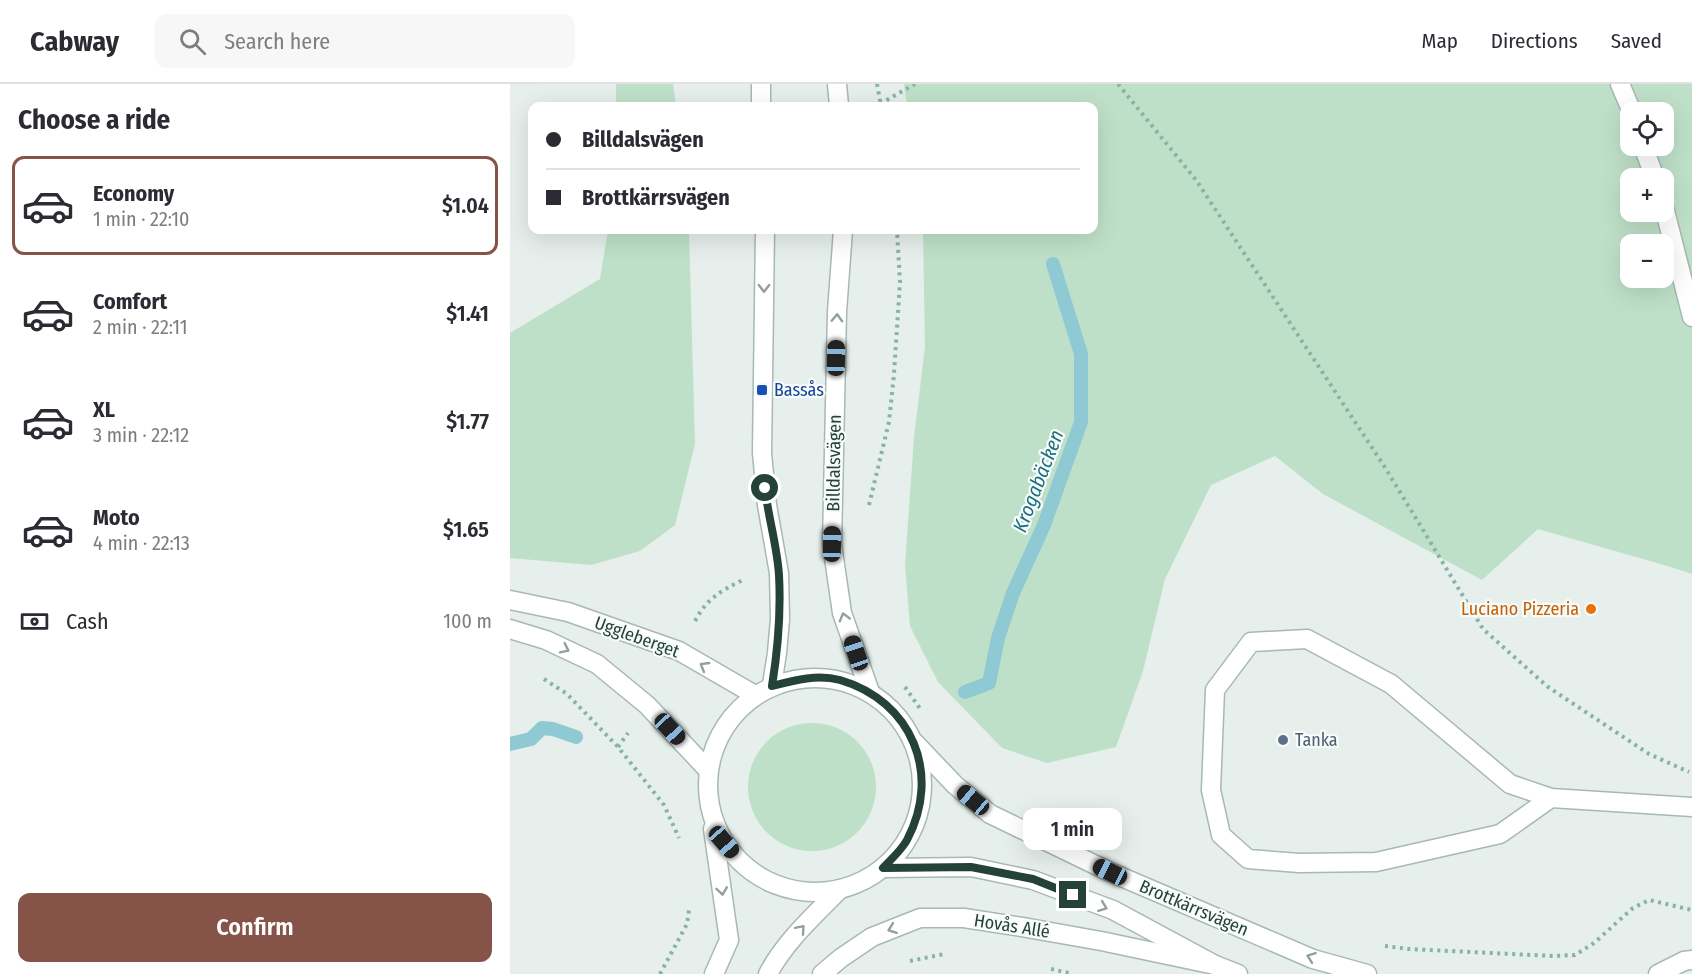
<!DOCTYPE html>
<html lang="en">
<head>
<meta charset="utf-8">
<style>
	:root { --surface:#fff; --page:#f7f7f7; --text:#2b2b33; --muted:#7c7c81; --line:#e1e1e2; --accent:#855347 }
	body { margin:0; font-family:"Fira Sans Condensed",sans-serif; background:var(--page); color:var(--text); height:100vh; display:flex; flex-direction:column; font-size:22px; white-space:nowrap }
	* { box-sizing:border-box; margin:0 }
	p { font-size:20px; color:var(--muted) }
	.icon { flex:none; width:33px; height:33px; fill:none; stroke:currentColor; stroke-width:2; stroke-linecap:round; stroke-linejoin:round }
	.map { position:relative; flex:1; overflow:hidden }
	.sheet { display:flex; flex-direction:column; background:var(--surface); width:510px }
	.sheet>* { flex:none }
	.banner { position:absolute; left:18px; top:18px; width:570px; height:132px; border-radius:12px; box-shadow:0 6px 24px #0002; display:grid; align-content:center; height:132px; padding:0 18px; background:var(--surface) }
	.tools { position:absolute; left:1110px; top:18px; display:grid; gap:12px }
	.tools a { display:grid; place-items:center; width:54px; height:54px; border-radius:12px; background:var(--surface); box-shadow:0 6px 24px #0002; font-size:30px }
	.end { position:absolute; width:27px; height:27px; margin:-14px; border:8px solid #24423a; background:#fff; box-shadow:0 0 0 3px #fff }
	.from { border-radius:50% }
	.bubble { position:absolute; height:42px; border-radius:12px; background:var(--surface); box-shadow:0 6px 24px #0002; font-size:20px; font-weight:600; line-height:42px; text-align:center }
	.car { position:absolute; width:18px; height:36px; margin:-18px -9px; border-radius:8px; box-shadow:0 0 4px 2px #0007; background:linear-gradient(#222 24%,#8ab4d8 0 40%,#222 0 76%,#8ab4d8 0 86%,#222 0) }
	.banner b { display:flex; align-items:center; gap:21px; height:57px; font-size:22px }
	.banner b+b { border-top:2px solid var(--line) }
	.banner i { width:15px; height:15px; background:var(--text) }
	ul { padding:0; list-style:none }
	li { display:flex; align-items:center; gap:18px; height:99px; margin:0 12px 9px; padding:0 6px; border:3px solid transparent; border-radius:12px }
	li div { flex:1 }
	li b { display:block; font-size:22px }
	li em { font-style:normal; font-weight:600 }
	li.current { border-color:var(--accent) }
	li>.icon { width:54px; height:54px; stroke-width:1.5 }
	h2 { padding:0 18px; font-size:27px; line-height:72px }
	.pay { display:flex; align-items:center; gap:15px; height:66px; padding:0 18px; font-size:22px }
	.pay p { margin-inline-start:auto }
	.action { display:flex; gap:12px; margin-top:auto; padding:12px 18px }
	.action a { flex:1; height:69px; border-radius:12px; background:var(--accent); color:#fff; font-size:24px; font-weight:600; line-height:69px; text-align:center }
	header { display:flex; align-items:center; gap:36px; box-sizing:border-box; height:84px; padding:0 30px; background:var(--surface); border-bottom:2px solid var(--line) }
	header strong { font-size:28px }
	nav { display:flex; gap:33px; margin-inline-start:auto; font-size:21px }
	.search { width:420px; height:54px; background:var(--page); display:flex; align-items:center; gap:15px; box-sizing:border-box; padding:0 21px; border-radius:12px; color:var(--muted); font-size:22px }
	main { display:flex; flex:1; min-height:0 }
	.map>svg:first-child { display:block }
</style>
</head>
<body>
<header>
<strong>Cabway</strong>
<div class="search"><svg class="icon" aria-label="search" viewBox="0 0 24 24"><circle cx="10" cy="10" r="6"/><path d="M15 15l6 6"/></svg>Search here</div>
<nav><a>Map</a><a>Directions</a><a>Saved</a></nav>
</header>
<main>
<section class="sheet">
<h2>Choose a ride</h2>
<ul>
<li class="current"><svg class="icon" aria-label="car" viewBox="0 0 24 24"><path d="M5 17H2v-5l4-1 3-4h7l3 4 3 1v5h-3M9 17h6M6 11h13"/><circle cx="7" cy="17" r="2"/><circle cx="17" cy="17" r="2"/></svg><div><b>Economy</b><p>1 min · 22:10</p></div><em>$1.04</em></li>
<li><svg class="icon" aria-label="car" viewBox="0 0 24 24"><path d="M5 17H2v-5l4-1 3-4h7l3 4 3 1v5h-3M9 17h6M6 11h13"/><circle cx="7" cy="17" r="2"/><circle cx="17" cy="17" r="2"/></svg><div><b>Comfort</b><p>2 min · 22:11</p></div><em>$1.41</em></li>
<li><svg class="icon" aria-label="car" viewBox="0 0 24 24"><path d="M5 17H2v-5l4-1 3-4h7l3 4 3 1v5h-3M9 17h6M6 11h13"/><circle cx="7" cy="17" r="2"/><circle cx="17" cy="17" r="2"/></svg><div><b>XL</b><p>3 min · 22:12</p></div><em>$1.77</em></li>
<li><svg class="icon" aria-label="car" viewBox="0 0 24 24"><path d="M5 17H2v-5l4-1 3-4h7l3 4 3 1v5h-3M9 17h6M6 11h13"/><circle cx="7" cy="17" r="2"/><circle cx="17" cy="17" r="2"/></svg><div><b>Moto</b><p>4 min · 22:13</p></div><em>$1.65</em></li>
</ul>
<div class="pay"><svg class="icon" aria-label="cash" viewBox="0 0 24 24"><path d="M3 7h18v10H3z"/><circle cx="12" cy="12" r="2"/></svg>Cash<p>100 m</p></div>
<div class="action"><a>Confirm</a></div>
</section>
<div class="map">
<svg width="1182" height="890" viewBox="0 0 1182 890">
	<rect width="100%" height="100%" fill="#e6efeb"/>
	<g fill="#bfe0c8" fill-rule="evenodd">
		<polygon points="106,0 163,0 166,22 106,22"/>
		<path d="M394 0H1182V490L1154 481 1028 445 972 496 813 410 765 372 701 401 655 495 633 587 606 663 537 679 492 664 428 598 400 542 395 481 404 353 415 263 413 146H584V22H397ZM1120 28H1154V62H1120ZM1120 94H1154V128H1120ZM1120 160H1154V194H1120Z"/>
		<polygon points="98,146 179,146 185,360 165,441 130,467 81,481 0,474 0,249 90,195"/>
		<circle cx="302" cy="703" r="64"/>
	</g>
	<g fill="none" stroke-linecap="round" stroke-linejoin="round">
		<g stroke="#8ec9d4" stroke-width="14">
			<polyline points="455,608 479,599 488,554 503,509 534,441 571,338 571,270 543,180"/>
			<polyline points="0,660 21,655 32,644 43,645 66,653"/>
		</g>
		<defs>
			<polyline id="service" points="1041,714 990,750 866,778 789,779 738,775 711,751 701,706 705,606 741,558 797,555 881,600 1000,700 1041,714 1182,723"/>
			<g id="minor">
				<polyline points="1110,0 1122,28"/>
				<polyline points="1133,62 1145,94"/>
				<polyline points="1154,123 1182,233"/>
				<polyline points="0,516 58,528 169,567 245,611"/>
				<polyline points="0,545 36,556 87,580 137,621 198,686"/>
			</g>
			<g id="tertiary">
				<polyline points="251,0 251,22"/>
				<polyline points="327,0 329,22"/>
				<polyline points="255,146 252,369 257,421 269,489 270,535 267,569 262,601"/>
				<polyline points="333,146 327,228 322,460 332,529 360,608"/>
				<circle cx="305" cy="701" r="107"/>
				<polyline points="405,659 445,701 480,730 600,788 803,875 857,890"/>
				<polyline points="203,745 219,856 204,890"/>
				<polyline points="373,784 461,783 523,796 603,826 705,881 728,890"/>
				<path d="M258 890C275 857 305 831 330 805"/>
				<polyline points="312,890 331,874 362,853 410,834 454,834 512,843 591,857 705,881"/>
				<polyline points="1148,890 1174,877 1182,876"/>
			</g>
		</defs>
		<use href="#service" stroke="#a8b8b2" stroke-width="21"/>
		<use href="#minor" stroke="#a8b8b2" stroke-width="21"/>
		<use href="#tertiary" stroke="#a8b8b2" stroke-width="21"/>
		<g stroke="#86b3a5" stroke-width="4" stroke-dasharray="3 4.5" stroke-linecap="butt">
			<polyline points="367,0 371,22"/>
			<polyline points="608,0 686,96 876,385 973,545 1038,603 1139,670 1179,688"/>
			<polyline points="370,20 405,0"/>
			<polyline points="359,421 379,338 384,290 390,198 387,146"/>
			<path d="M185 537C197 514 212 506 235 495"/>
			<polyline points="34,595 57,610 108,663 154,721 169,754"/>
			<polyline points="395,603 411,626"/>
			<polyline points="108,663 118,649"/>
			<polyline points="875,862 899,865 1043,872 1065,871 1084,859 1123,824 1139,816 1182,826"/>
			<polyline points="400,877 434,870"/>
			<polyline points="541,885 563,890"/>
			<polyline points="150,890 177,840 179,826"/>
		</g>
		<use href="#service" stroke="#fff" stroke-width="18"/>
		<use href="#minor" stroke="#fff" stroke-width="18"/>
		<use href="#tertiary" stroke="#fff" stroke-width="18"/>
	</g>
	<defs><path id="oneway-chevron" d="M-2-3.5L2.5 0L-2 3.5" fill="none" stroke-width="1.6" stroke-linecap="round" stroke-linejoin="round" transform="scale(1.5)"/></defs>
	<g stroke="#92a09c">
		<use href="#oneway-chevron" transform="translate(254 204) rotate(91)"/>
		<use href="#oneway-chevron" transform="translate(327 234) rotate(-88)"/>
		<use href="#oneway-chevron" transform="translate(334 533) rotate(-106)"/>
		<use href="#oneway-chevron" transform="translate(55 565) rotate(26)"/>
		<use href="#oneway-chevron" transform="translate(194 582) rotate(-150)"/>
		<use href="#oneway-chevron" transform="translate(212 807) rotate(82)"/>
		<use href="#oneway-chevron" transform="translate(593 823) rotate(21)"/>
		<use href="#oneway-chevron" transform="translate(291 845) rotate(-49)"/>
		<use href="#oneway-chevron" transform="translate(382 845) rotate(159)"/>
		<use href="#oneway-chevron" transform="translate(801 873) rotate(-160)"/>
	</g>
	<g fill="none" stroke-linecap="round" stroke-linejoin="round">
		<path stroke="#24423a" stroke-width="8" d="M255 404C258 433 267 461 269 491 271 528 268 565 262 602 285 596 307 590 330 596 402 617 432 690 397 756 391 767 380 776 373 784L461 783 523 795 563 811"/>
	</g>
	<rect fill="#1a4fb4" stroke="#f7fbf9" stroke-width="2" x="246" y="300" width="12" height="12" rx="3"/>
	<circle fill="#e8710a" stroke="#f7fbf9" stroke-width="2" cx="1081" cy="525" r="6"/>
	<circle fill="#5c6f8a" stroke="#f7fbf9" stroke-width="2" cx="773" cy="656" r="6"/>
	<g text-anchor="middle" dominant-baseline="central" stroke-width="4.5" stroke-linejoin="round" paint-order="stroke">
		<g font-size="18" fill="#164399" stroke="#f7fbf9" text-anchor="start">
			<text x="264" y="306">Bassås</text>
		</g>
		<g font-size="18" fill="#24423a" stroke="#f7fbf9">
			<text transform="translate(324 379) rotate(-89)">Billdalsvägen</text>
			<text transform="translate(127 553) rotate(20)">Uggleberget</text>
			<text transform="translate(684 824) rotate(23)">Brottkärrsvägen</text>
			<text transform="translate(502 842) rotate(9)">Hovås Allé</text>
		</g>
		<g font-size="18" fill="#c56008" stroke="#f7fbf9" text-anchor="end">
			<text x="1069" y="525">Luciano Pizzeria</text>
		</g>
		<g font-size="18" fill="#4e5e75" stroke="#f7fbf9" text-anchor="start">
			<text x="785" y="656">Tanka</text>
		</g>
		<g font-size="20" font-style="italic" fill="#1c6f80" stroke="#f7fbf9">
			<text transform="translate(528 397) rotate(-69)">Krogabäcken</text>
		</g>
	</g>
</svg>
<div class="tools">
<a><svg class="icon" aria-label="locate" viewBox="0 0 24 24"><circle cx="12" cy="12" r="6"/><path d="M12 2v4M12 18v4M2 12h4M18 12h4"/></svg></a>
<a>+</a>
<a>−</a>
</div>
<i class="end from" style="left:255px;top:404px"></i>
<i class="end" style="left:563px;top:811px"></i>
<div class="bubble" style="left:513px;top:724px;width:99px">1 min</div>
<i class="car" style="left:326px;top:274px;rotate:1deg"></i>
<i class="car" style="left:322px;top:460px;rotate:1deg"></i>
<i class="car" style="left:346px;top:569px;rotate:341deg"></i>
<i class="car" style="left:160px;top:645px;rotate:137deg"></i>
<i class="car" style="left:463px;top:716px;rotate:310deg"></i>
<i class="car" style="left:214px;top:758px;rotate:139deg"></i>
<i class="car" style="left:600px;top:788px;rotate:296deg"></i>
<div class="banner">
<b><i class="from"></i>Billdalsvägen</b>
<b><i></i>Brottkärrsvägen</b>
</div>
</div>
</main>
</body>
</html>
